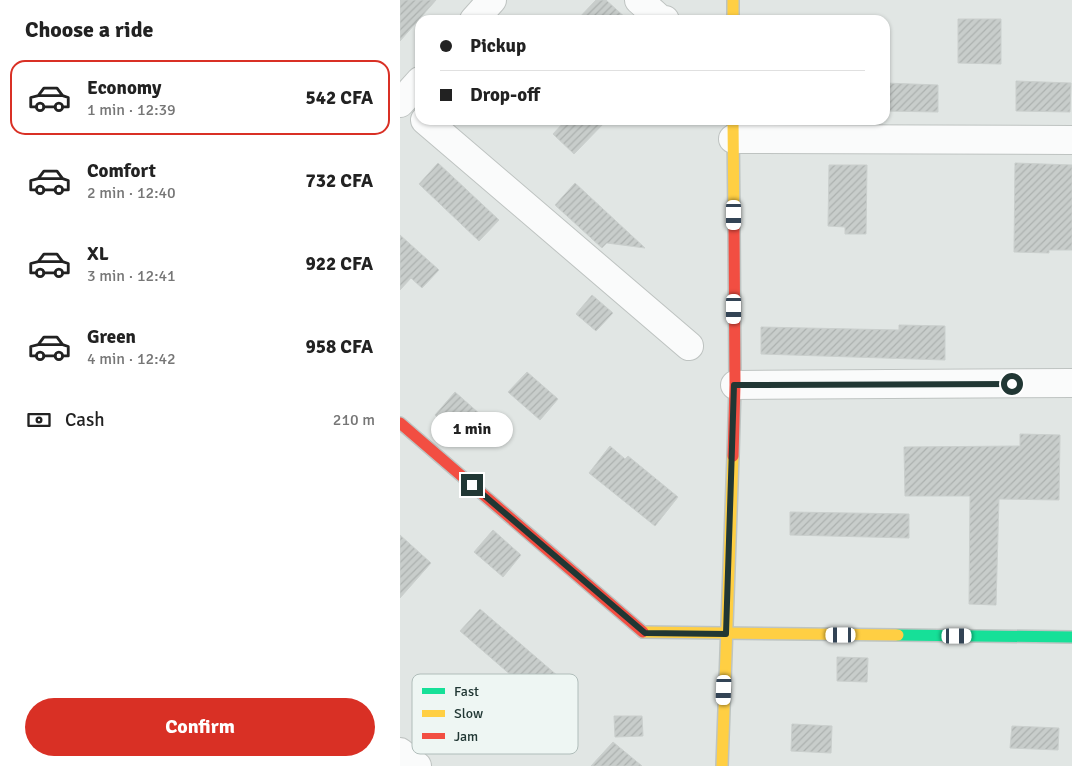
<!DOCTYPE html>
<html lang="en">
<head>
<meta charset="utf-8">
<style>
	:root { --surface:#fff; --page:#f6f6f6; --text:#222; --muted:#767676; --line:#e0e0e0; --accent:#d93025 }
	body { margin:0; font-family:Signika,sans-serif; background:var(--page); color:var(--text); height:100vh; display:flex; flex-direction:column; font-size:19px; white-space:nowrap }
	* { box-sizing:border-box; margin:0 }
	p { font-size:16px; color:var(--muted) }
	.icon { flex:none; width:28px; height:28px; fill:none; stroke:currentColor; stroke-width:2; stroke-linecap:round; stroke-linejoin:round }
	.map { position:relative; flex:1; overflow:hidden }
	.side { display:flex; flex-direction:column; background:var(--surface); width:400px }
	.side>* { flex:none }
	.banner { position:absolute; left:15px; top:15px; width:475px; height:110px; border-radius:15px; box-shadow:0 1px 4px #0004; display:grid; align-content:center; height:110px; padding:0 25px; background:var(--surface) }
	.end { position:absolute; width:22px; height:22px; margin:-11px; border:6px solid #213734; background:#fff; box-shadow:0 0 0 2px #fff }
	.from { border-radius:50% }
	.bubble { position:absolute; height:35px; border-radius:18px; background:var(--surface); box-shadow:0 1px 4px #0004; font-size:16px; font-weight:700; line-height:35px; text-align:center }
	.car { position:absolute; width:15px; height:30px; margin:-15px -8px; border-radius:6px; box-shadow:0 0 4px 1px #0007; background:linear-gradient(#fff 24%,#345 0 40%,#fff 0 76%,#345 0 86%,#fff 0) }
	.banner b { display:flex; align-items:center; gap:18px; height:48px; font-size:19px }
	.banner b+b { border-top:1px solid var(--line) }
	.banner i { width:12px; height:12px; background:var(--text) }
	ul { padding:0; list-style:none }
	li { display:flex; align-items:center; gap:15px; height:75px; margin:0 10px 8px; padding:0 15px; border:2px solid transparent; border-radius:15px }
	li div { flex:1 }
	li b { display:block; font-size:19px }
	li em { font-style:normal; font-weight:700 }
	li.active { border-color:var(--accent) }
	li>.icon { width:45px; height:45px; stroke-width:1.5 }
	h2 { padding:0 25px; font-size:22px; line-height:60px }
	.pay { display:flex; align-items:center; gap:12px; height:55px; padding:0 25px; font-size:19px }
	.pay p { margin-inline-start:auto }
	.primary-button { display:flex; gap:10px; margin-top:auto; padding:10px 25px }
	.primary-button a { flex:1; height:58px; border-radius:30px; background:var(--accent); color:#fff; font-size:20px; font-weight:700; line-height:58px; text-align:center }
	main { display:flex; flex:1; min-height:0 }
	.map>svg:first-child { display:block }
</style>
</head>
<body>
<main>
<section class="side">
<h2>Choose a ride</h2>
<ul>
<li class="active"><svg class="icon" aria-label="car" viewBox="0 0 24 24"><path d="M5 17H2v-5l4-1 3-4h7l3 4 3 1v5h-3M9 17h6M6 11h13"/><circle cx="7" cy="17" r="2"/><circle cx="17" cy="17" r="2"/></svg><div><b>Economy</b><p>1 min · 12:39</p></div><em>542 CFA</em></li>
<li><svg class="icon" aria-label="car" viewBox="0 0 24 24"><path d="M5 17H2v-5l4-1 3-4h7l3 4 3 1v5h-3M9 17h6M6 11h13"/><circle cx="7" cy="17" r="2"/><circle cx="17" cy="17" r="2"/></svg><div><b>Comfort</b><p>2 min · 12:40</p></div><em>732 CFA</em></li>
<li><svg class="icon" aria-label="car" viewBox="0 0 24 24"><path d="M5 17H2v-5l4-1 3-4h7l3 4 3 1v5h-3M9 17h6M6 11h13"/><circle cx="7" cy="17" r="2"/><circle cx="17" cy="17" r="2"/></svg><div><b>XL</b><p>3 min · 12:41</p></div><em>922 CFA</em></li>
<li><svg class="icon" aria-label="car" viewBox="0 0 24 24"><path d="M5 17H2v-5l4-1 3-4h7l3 4 3 1v5h-3M9 17h6M6 11h13"/><circle cx="7" cy="17" r="2"/><circle cx="17" cy="17" r="2"/></svg><div><b>Green</b><p>4 min · 12:42</p></div><em>958 CFA</em></li>
</ul>
<div class="pay"><svg class="icon" aria-label="cash" viewBox="0 0 24 24"><path d="M3 7h18v10H3z"/><circle cx="12" cy="12" r="2"/></svg>Cash<p>210 m</p></div>
<div class="primary-button"><a>Confirm</a></div>
</section>
<div class="map">
<svg width="672" height="766" viewBox="0 0 672 766">
	<defs>
		<pattern id="building-hatch" width="6" height="6" patternUnits="userSpaceOnUse" patternTransform="scale(1.25)"><rect width="6" height="6" fill="#c8cdcb"/><path d="M-1 1l2-2M0 6l6-6M5 7l2-2" fill="none" stroke="#acb1af"/></pattern>
	</defs>
	<rect width="100%" height="100%" fill="#e1e6e4"/>
	<g fill="url(#building-hatch)" stroke="#cacfcd">
		<polygon points="0,0 36,0 0,41"/>
		<polygon points="196,0 206,0 228,20 177,20"/>
		<polygon points="558,19 601,19 601,64 558,63"/>
		<polygon points="616,81 671,83 670,112 616,111"/>
		<polygon points="485,83 538,85 538,112 485,111"/>
		<polygon points="166,120 207,120 174,154 153,134"/>
		<polygon points="38,163 99,220 79,241 19,184"/>
		<polygon points="615,163 672,165 672,250 649,250 649,253 614,252"/>
		<polygon points="429,165 467,165 466,234 445,234 445,227 428,226"/>
		<polygon points="175,183 245,248 207,243 202,248 155,205"/>
		<polygon points="0,235 39,270 22,288 11,278 0,290"/>
		<polygon points="192,295 213,313 196,331 176,314"/>
		<polygon points="499,325 545,326 545,360 361,354 361,327 499,330"/>
		<polygon points="127,372 158,399 140,420 108,392"/>
		<polygon points="55,392 81,415 61,438 35,415"/>
		<polygon points="620,434 660,435 659,500 599,499 596,605 569,604 570,496 505,496 504,447 620,446"/>
		<polygon points="210,446 225,459 228,456 278,497 255,526 189,473"/>
		<polygon points="390,512 509,514 509,538 390,535"/>
		<polygon points="93,530 121,555 103,577 74,552"/>
		<polygon points="0,535 31,563 0,598"/>
		<polygon points="80,609 173,689 164,699 172,705 155,724 138,709 143,703 60,631"/>
		<polygon points="437,657 468,658 467,682 437,681"/>
		<polygon points="214,716 242,716 243,736 215,737"/>
		<polygon points="392,724 432,726 431,753 391,751"/>
		<polygon points="612,726 659,728 658,750 610,748"/>
		<polygon points="213,742 242,766 191,766"/>
	</g>
	<g fill="none" stroke-linecap="round" stroke-linejoin="round">
		<defs>
			<g id="street">
				<polyline points="239,0 260,19 265,20"/>
				<polyline points="74,20 92,0"/>
				<polyline points="0,103 20,81"/>
				<polyline points="25,120 289,346"/>
				<polyline points="333,139 672,140"/>
				<polyline points="335,385 672,383"/>
				<polyline points="0,752 17,766"/>
			</g>
			<polyline id="fast" points="498,635 672,637"/>
			<g id="slow">
				<polyline points="333,0 333,20"/>
				<polyline points="333,120 334,227"/>
				<polyline points="243,632 498,635"/>
				<polyline points="322,766 333,456"/>
			</g>
			<g id="jam">
				<polyline points="0,423 243,632"/>
				<polyline points="333,456 335,385 334,227"/>
			</g>
		</defs>
		<use href="#street" stroke="#bec3c1" stroke-width="30"/>
		<use href="#fast" stroke="#bdc4c2" stroke-width="14"/>
		<use href="#slow" stroke="#bdc4c2" stroke-width="14"/>
		<use href="#jam" stroke="#bdc4c2" stroke-width="14"/>
		<use href="#street" stroke="#fafbfb" stroke-width="28"/>
		<use href="#fast" stroke="#16e098" stroke-width="11"/>
		<use href="#slow" stroke="#ffcf43" stroke-width="11"/>
		<use href="#jam" stroke="#f24e42" stroke-width="11"/>
	</g>
	<g fill="none" stroke-linecap="round" stroke-linejoin="round">
		<polyline stroke="#213734" stroke-width="6" points="72,485 245,633 326,634 334,385 612,384"/>
	</g>
	<rect x="12" y="674" width="166" height="80" rx="8" fill="#eef6f3" stroke="#b0bdba" stroke-width="1"/>
	<rect x="22" y="688" width="23" height="6" fill="#16e098"/>
	<rect x="22" y="710" width="23" height="7" fill="#ffcf43"/>
	<rect x="22" y="733" width="23" height="6" fill="#f24e42"/>
	<g font-size="14" fill="#213734">
		<text x="54" y="696">Fast</text>
		<text x="54" y="718">Slow</text>
		<text x="54" y="741">Jam</text>
	</g>
</svg>
<i class="end from" style="left:612px;top:384px"></i>
<i class="end" style="left:72px;top:485px"></i>
<div class="bubble" style="left:31px;top:412px;width:82px">1 min</div>
<i class="car" style="left:334px;top:215px;rotate:180deg"></i>
<i class="car" style="left:334px;top:309px;rotate:180deg"></i>
<i class="car" style="left:441px;top:635px;rotate:270deg"></i>
<i class="car" style="left:557px;top:636px;rotate:90deg"></i>
<i class="car" style="left:324px;top:690px;rotate:182deg"></i>
<div class="banner">
<b><i class="from"></i>Pickup</b>
<b><i></i>Drop-off</b>
</div>
</div>
</main>
</body>
</html>
